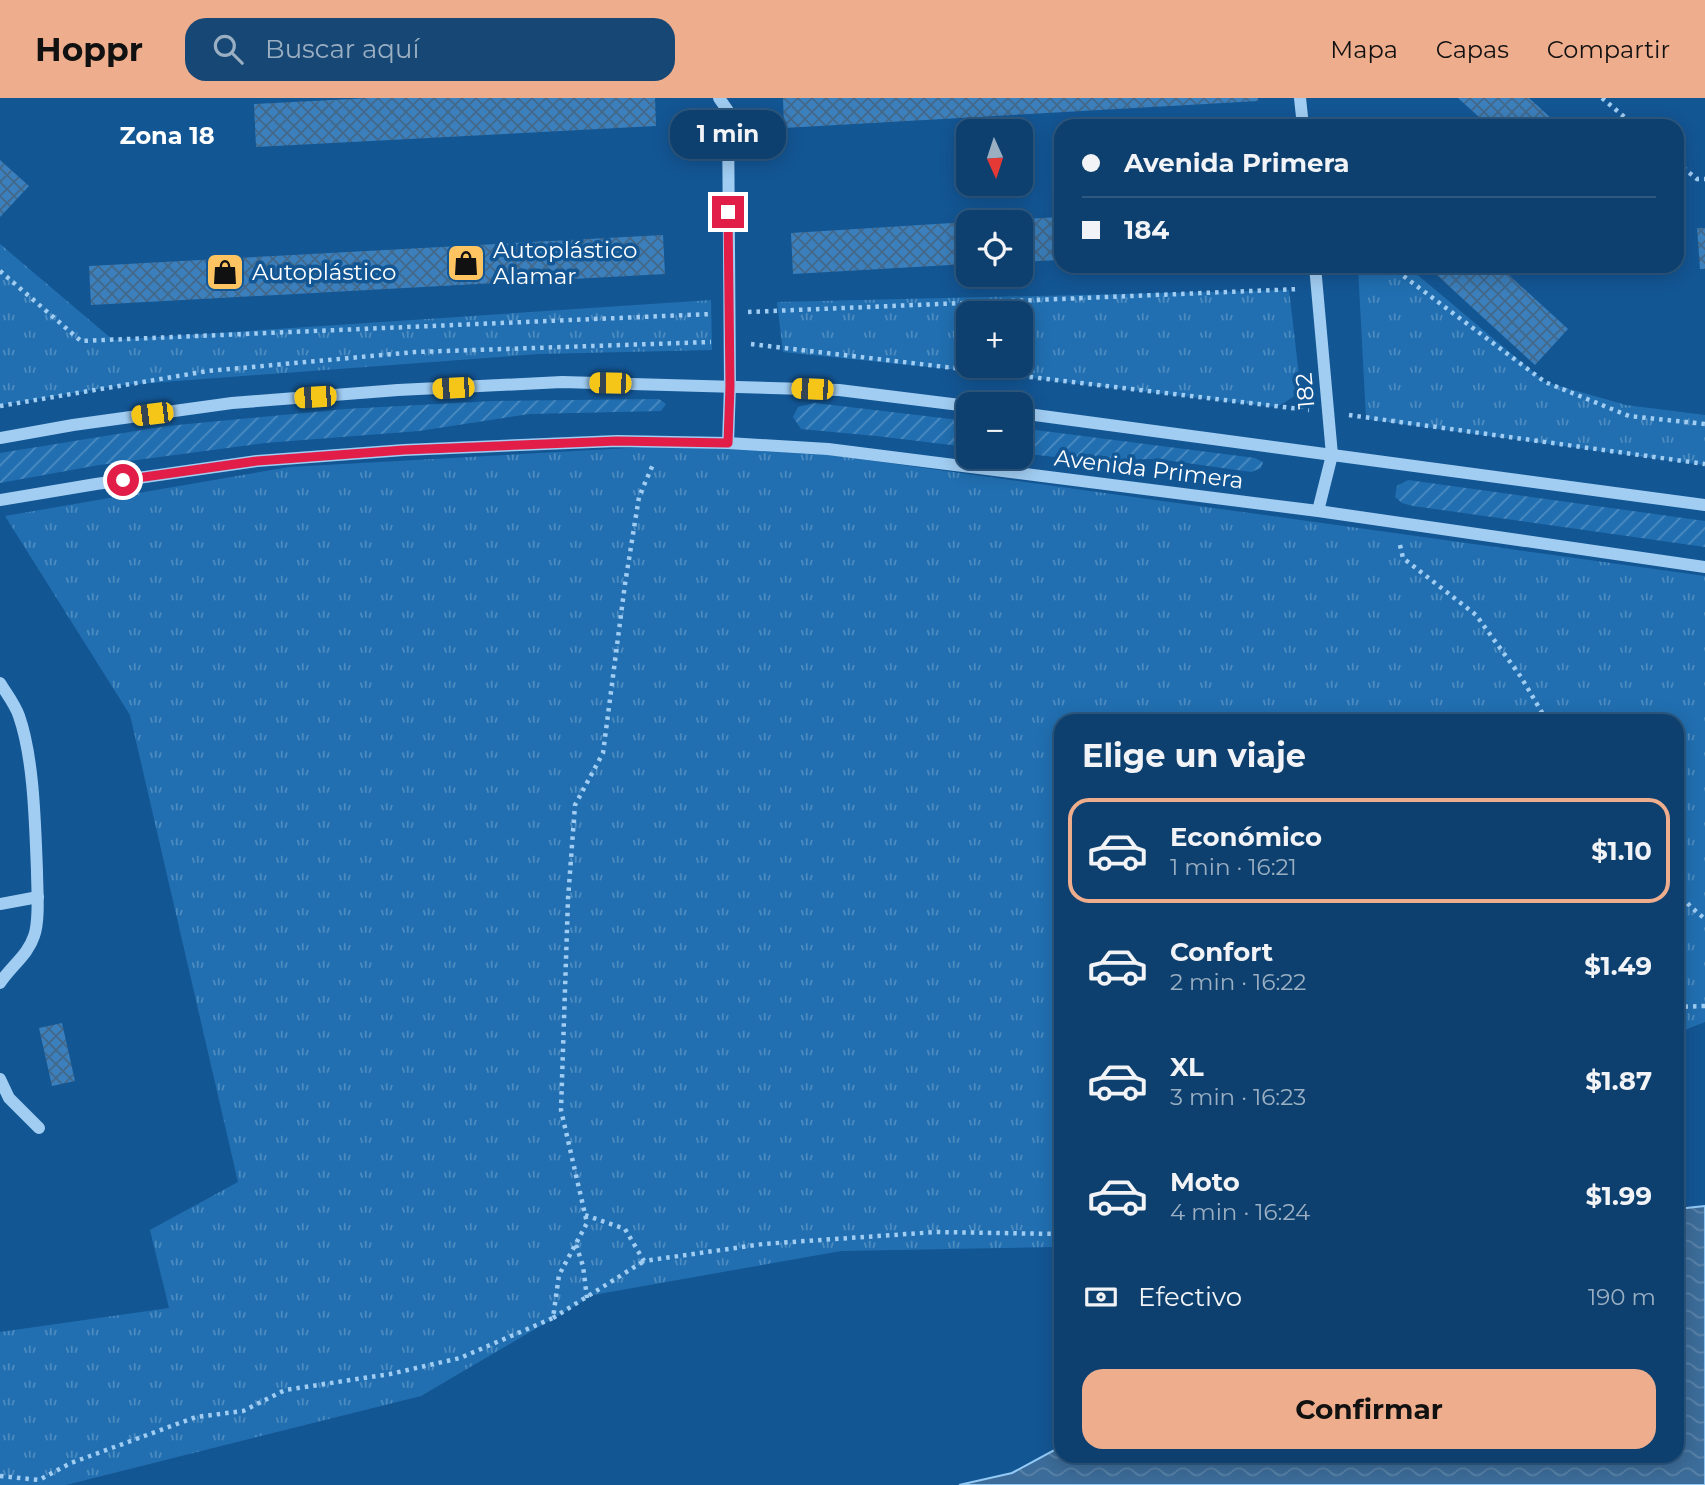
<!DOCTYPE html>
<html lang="es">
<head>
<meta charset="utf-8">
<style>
	:root { --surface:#0e406f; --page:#174774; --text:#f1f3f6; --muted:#9bafc3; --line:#2e5982; --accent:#eead8d }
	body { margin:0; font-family:Montserrat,sans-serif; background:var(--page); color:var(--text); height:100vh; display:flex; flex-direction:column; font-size:26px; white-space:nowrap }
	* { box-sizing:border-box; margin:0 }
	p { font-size:23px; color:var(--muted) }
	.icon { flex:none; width:38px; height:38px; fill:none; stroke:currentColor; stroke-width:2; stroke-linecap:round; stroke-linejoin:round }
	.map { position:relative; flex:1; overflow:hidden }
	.details { position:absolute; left:1054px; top:616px; width:630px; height:749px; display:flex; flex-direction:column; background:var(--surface); border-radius:21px; box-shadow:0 4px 18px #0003,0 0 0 2px var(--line) }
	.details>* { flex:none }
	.banner { position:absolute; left:1054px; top:21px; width:630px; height:154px; border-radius:21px; box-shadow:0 4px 18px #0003,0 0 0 2px var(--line); display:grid; align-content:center; height:154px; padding:0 28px; background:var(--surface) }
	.needle { width:46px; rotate:177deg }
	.buttons { position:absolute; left:956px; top:21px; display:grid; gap:14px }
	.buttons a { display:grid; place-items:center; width:77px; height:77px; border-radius:14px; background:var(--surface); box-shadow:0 4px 18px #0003,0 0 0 2px var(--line); font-size:35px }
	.end { position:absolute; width:32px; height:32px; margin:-16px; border:9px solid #e11d48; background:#fff; box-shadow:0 0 0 4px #fff }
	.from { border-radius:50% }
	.bubble { position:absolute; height:49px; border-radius:21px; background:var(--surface); box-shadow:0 4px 18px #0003,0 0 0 2px var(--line); font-size:23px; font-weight:700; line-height:49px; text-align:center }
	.car { position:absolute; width:21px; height:42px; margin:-21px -10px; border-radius:9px; box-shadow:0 0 5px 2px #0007; background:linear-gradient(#f5c518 24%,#345 0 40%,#f5c518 0 76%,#345 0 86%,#f5c518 0) }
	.banner b { display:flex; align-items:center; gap:24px; height:66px; font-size:26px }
	.banner b+b { border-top:2px solid var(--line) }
	.banner i { width:18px; height:18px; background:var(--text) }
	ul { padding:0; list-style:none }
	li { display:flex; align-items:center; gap:21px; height:105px; margin:0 14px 10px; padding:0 14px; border:4px solid transparent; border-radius:21px }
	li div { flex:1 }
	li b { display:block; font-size:26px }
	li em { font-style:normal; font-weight:700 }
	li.on { border-color:var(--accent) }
	li>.icon { width:63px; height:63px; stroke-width:1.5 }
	h2 { padding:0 28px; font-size:32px; line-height:84px }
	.pay { display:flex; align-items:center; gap:18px; height:77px; padding:0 28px; font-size:26px }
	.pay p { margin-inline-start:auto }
	.button { display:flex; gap:14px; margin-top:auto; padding:14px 28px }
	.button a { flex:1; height:80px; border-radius:21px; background:var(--accent); color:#111; font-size:28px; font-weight:700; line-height:80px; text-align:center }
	header { display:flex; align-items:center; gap:42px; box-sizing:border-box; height:98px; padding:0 35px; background:var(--accent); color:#111 }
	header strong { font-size:33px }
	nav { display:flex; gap:38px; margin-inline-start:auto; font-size:24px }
	.search { width:490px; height:63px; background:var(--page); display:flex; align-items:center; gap:18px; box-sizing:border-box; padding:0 24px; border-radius:21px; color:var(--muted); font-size:26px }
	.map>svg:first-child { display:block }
</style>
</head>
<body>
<header>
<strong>Hoppr</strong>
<div class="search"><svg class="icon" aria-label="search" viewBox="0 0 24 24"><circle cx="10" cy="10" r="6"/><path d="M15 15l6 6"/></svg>Buscar aquí</div>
<nav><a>Mapa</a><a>Capas</a><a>Compartir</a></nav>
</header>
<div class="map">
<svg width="1705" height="1387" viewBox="0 0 1705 1387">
	<defs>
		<pattern id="grass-tufts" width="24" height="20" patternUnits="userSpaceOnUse" patternTransform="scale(1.75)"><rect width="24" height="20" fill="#216fb1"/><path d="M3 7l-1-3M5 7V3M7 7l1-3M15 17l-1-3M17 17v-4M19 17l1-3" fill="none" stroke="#4d8cc1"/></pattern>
		<pattern id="garden-furrows" width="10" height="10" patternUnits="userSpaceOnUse" patternTransform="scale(1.75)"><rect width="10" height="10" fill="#216fb1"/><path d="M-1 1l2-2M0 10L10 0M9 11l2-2" fill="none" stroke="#4d8cc1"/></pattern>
		<pattern id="water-waves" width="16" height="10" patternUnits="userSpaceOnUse" patternTransform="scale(1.75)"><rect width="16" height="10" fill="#3c6c99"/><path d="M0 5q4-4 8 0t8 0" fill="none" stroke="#5982a8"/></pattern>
		<pattern id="building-cross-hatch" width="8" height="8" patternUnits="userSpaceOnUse" patternTransform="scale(1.75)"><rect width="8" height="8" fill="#3b7fbc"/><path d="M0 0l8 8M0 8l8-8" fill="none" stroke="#43688a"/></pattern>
	</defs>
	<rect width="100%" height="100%" fill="#135694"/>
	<g fill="url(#grass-tufts)" fill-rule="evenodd">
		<polygon points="0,146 113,242 711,202 712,252 539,256 123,287 0,307"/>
		<polygon points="1358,168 1407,168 1545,284 1626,307 1705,317 1705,367 1366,321"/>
		<path d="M1289 192 1301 294 1277 309 988 275 783 254 777 204ZM968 215H1020V268H968Z"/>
		<polygon points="736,344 1705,478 1705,924 1677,935 1676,623 1060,623 1060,1148 1053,1149 841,1153 593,1197 421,1298 66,1387 0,1387 0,1234 169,1210 150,1132 238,1084 130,617 5,418 289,369"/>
	</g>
	<g fill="url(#garden-furrows)">
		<polygon points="659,301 666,306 661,313 529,316 419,333 265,345 99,367 0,385 0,355 167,328 345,311 493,303"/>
		<polygon points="815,305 968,323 968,349 876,338 801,331 793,319 798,309"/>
		<polygon points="1020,330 1255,360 1263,364 1261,370 1251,374 1158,361 1081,362 1020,355"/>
		<polygon points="1408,382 1705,423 1705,449 1413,408 1402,405 1395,399 1397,388"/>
	</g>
	<polygon fill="url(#water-waves)" stroke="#93c9f5" stroke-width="2" points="1705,1108 1705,1387 959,1387 1012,1375 1060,1349 1060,1358 1676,1358 1677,1111"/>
	<g fill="url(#building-cross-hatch)">
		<polygon points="370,0 655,0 656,28 256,49 254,6"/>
		<polygon points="783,0 1258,0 1258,3 784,30"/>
		<polygon points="1458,0 1529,0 1560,28 1489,28"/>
		<polygon points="0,62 29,88 0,119"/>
		<polygon points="1060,119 1060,162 1020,164 1020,124 1007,124 1007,122"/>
		<polygon points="968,124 968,166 793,176 791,135"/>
		<polygon points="1697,130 1705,130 1705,171 1700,171"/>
		<polygon points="663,137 665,176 91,207 89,168"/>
		<polygon points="1427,168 1499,168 1568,231 1535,267"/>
		<polygon points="62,925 75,983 52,988 39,930"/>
	</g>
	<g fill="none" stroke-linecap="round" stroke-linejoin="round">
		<g stroke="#a1cdf2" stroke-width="4.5" stroke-dasharray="3.5 5" stroke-linecap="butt">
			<polyline points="1602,0 1635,28"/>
			<polyline points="1676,64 1697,81 1705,81"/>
			<polyline points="1390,168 1545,284 1629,318 1705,326"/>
			<polyline points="0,173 81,243 711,216"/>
			<polyline points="748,214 1299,191"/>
			<polyline points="751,246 1309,312"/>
			<polyline points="0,308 208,273 415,254 711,244"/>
			<polyline points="1349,317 1705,366"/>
			<polyline points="1400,447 1403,460 1476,517 1521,579 1547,623"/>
			<polyline points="1676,793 1691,809 1705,821"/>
			<polyline points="1676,909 1705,908"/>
			<polyline points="585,1117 625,1131 644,1163 763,1146 936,1134 1060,1136"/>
			<polyline points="576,1147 583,1168 587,1200"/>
			<polyline points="553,1220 644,1163"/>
			<polyline points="0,1378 39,1382 71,1365 196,1319 243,1313 285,1292 390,1276 460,1260 553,1220 559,1177 587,1125 561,1012 568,801 575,707 603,655 625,486 639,399 654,364"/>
		</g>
		<g stroke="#a1cdf2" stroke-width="12">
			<polyline points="719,0 728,13 730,288 728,345"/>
			<polyline points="1300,0 1303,28"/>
			<polyline points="1315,168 1332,357 1318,413"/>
			<polyline points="1020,315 1705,407"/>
			<polyline points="0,340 73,327 232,305 398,292 562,284 839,292 968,308"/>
			<polyline points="0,402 96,386 257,363 404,352 617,343 728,345 828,351 1318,413 1705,469"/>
			<path d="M0 585C6 595 15 606 19 618 34 661 35 726 37 773 37 790 40 822 34 838 28 857 11 868 0 885"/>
			<polyline points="0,806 38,799"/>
			<polyline points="0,981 9,1000 39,1030"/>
		</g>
	</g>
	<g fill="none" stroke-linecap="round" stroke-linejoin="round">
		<polyline stroke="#e11d48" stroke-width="9" points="123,382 257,363 404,352 617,343 728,345 730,288 728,114"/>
	</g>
	<defs>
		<symbol id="shop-square" viewBox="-11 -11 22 22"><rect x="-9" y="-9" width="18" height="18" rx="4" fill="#ffc462" stroke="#135694"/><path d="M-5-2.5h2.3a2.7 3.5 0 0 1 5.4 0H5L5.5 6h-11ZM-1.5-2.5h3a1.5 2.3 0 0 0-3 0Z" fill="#111"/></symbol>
	</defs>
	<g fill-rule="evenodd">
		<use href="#shop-square" x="444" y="143" width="44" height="44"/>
		<use href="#shop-square" x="203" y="152" width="44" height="44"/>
	</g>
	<g text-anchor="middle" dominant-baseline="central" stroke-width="7" stroke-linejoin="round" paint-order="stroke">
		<g font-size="23" fill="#fff" stroke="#135694" text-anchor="start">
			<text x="493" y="152">Autoplástico<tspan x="493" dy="26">Alamar</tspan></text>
			<text x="252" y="174">Autoplástico</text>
		</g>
		<g font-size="23" fill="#fff" stroke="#135694">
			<text transform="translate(1305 293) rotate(-95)">182</text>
			<text transform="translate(1149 371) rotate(7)">Avenida Primera</text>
		</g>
		<g font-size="24" font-weight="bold" fill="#fff" stroke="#135694">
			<text x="167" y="37">Zona 18</text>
		</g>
	</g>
</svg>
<div class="buttons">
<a><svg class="needle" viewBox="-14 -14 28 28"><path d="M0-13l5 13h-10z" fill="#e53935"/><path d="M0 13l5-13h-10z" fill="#9bafc3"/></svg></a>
<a><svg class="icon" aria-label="locate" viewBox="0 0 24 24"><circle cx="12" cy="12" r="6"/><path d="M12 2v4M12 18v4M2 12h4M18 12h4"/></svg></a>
<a>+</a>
<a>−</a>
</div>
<i class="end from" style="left:123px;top:382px"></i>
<i class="end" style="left:728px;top:114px"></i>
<div class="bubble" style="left:670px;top:12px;width:116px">1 min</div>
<i class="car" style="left:610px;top:285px;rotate:271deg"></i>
<i class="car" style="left:453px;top:290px;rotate:267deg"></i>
<i class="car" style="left:812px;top:291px;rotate:272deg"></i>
<i class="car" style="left:315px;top:299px;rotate:266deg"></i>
<i class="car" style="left:152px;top:316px;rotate:263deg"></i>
<div class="banner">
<b><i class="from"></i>Avenida Primera</b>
<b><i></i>184</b>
</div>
<section class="details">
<h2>Elige un viaje</h2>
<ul>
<li class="on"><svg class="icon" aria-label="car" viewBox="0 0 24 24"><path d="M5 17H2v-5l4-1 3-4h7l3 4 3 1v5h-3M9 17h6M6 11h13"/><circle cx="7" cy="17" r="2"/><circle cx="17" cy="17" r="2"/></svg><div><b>Económico</b><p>1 min · 16:21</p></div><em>$1.10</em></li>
<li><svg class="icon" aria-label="car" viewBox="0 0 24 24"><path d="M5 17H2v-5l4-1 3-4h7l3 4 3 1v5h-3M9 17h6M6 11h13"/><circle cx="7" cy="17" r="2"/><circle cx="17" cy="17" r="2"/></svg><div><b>Confort</b><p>2 min · 16:22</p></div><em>$1.49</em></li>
<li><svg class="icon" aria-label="car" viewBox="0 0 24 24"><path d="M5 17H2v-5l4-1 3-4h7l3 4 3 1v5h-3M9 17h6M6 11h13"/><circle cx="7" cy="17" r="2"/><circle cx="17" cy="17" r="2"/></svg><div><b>XL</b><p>3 min · 16:23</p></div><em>$1.87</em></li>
<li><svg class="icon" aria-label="car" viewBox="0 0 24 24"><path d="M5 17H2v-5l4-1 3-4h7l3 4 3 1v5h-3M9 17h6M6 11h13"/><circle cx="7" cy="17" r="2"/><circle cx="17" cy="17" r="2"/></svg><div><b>Moto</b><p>4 min · 16:24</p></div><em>$1.99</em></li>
</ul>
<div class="pay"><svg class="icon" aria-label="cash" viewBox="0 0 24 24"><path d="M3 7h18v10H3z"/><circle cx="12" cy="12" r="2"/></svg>Efectivo<p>190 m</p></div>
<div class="button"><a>Confirmar</a></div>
</section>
</div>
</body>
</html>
